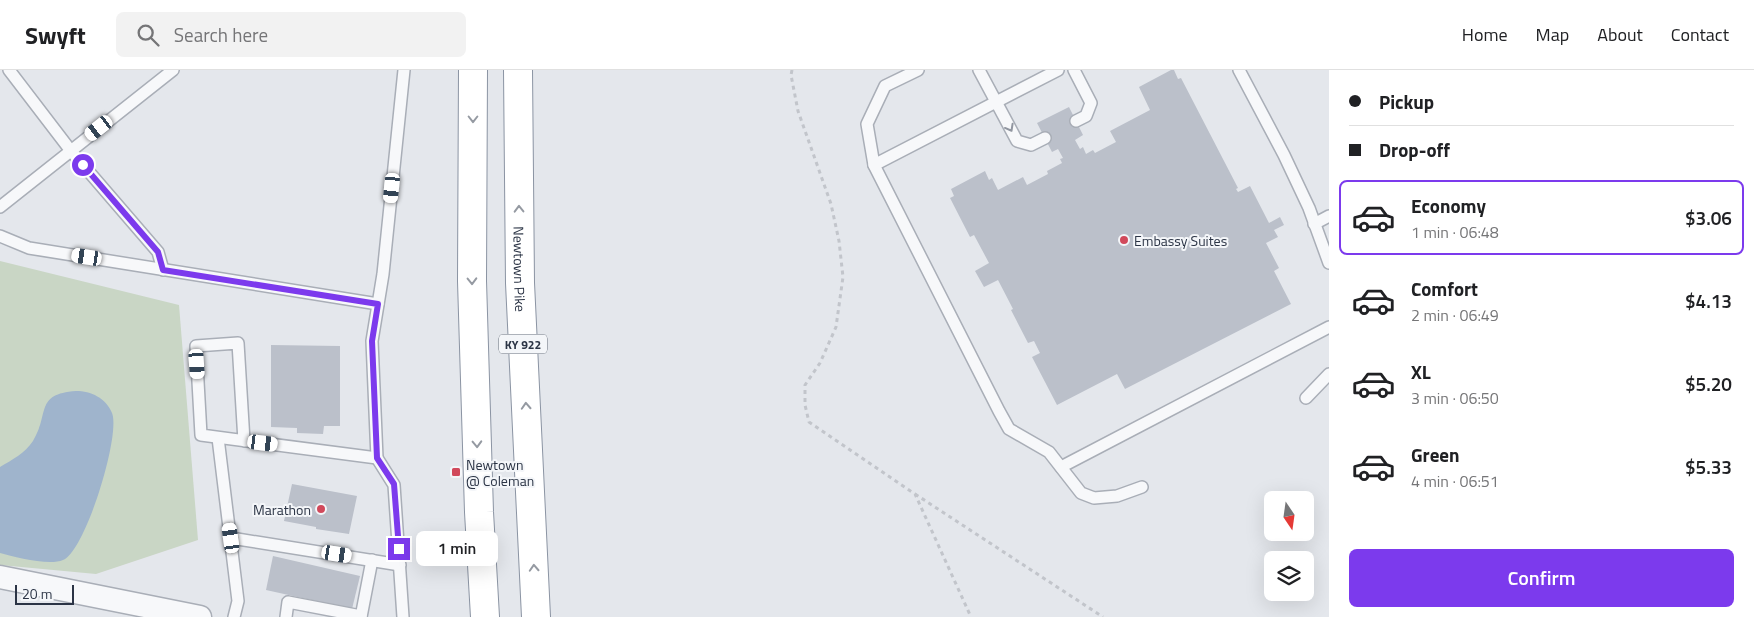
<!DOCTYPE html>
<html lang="en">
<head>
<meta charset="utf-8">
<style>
	:root { --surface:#fff; --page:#f2f2f2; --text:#202124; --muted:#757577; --line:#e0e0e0; --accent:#7c3aed }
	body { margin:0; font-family:"Titillium Web",sans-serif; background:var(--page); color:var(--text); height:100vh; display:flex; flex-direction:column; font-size:19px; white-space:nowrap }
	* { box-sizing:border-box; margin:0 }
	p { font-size:16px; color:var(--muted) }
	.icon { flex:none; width:28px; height:28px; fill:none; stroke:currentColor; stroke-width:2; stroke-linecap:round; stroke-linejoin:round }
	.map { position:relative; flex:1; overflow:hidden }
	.panel { display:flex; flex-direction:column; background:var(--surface); width:425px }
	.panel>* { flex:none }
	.top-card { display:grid; align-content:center; height:110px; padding:0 20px; background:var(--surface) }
	.needle { width:32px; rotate:167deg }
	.buttons { position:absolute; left:1264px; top:421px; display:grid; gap:10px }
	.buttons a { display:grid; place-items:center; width:50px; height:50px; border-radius:8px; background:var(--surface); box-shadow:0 5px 20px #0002; font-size:25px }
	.scale { position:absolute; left:15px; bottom:12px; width:59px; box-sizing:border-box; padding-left:5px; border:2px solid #2b3445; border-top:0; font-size:14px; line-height:18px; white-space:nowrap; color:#2b3445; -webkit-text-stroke:4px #f4f6f9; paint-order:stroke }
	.end { position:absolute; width:22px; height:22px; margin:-11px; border:6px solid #7c3aed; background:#fff; box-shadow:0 0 0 2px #fff }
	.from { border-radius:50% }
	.bubble { position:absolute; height:35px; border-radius:8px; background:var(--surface); box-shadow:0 5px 20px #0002; font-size:16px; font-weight:600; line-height:35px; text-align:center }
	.car { position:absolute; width:15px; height:30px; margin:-15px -8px; border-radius:6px; box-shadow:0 0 4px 1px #0007; background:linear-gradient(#fff 24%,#345 0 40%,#fff 0 76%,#345 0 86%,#fff 0) }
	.top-card b { display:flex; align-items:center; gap:18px; height:48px; font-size:19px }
	.top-card b+b { border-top:1px solid var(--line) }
	.top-card i { width:12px; height:12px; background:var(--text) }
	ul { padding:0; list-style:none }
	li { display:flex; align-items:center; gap:15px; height:75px; margin:0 10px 8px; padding:0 10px; border:2px solid transparent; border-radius:8px }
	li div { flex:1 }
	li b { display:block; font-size:19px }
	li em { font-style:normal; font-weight:600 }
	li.current { border-color:var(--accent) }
	li>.icon { width:45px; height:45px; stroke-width:1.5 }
	.primary-button { display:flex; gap:10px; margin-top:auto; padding:10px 20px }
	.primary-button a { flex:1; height:58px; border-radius:8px; background:var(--accent); color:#fff; font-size:20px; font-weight:600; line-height:58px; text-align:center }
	header { display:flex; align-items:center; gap:30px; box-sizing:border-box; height:70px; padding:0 25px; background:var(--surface); border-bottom:1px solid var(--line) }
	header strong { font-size:24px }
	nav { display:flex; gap:28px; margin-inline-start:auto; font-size:18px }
	.search { width:350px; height:45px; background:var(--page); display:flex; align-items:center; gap:12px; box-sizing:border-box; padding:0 18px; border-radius:8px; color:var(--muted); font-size:19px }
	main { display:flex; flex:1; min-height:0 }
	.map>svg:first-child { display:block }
</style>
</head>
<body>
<header>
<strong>Swyft</strong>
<div class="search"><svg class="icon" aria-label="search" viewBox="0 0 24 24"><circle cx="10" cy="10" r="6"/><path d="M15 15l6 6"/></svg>Search here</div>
<nav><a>Home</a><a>Map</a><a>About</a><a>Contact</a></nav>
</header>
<main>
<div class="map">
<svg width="1329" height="547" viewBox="0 0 1329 547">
	<rect width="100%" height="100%" fill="#e4e7ec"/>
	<polygon fill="#c9d6c5" points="0,191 179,235 198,470 96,504 0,495"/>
	<path fill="#9fb4cc" d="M76 321C91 321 106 328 112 343 121 365 85 482 63 490 49 496 15 487 0 483V397C12 390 25 383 33 371 50 344 34 324 76 321Z"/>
	<g fill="#bbc0ca">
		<polygon points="1171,0 1174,0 1178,9 1181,8 1238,118 1236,119 1238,122 1250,116 1269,153 1280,147 1284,155 1274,160 1278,167 1266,173 1279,198 1274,201 1291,234 1125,319 1117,304 1057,335 1032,287 1040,283 1034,271 1028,273 1011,240 1013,239 998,210 984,217 975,201 989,193 974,165 970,167 950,128 954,126 951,119 985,101 989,110 992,108 998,120 1023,107 1027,115 1048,104 1047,101 1062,93 1060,89 1063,88 1058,79 1052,82 1037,53 1069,37 1083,65 1075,70 1080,79 1083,77 1086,84 1093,80 1095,83 1116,72 1110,61 1150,40 1139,17"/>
		<polygon points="271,275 340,276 340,356 324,356 323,364 297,363 297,358 271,357"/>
		<polygon points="292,414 357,426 349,464 316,459 316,457 284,451"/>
		<polygon points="273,486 360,506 352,539 266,520"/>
	</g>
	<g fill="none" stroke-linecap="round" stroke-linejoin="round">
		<defs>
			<g id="lane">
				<polyline points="9,0 71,81 158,182 163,200"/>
				<polyline points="918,0 885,16 867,54 874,95 999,341 1009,359 1049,382 1081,423 1094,428 1117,426 1142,417"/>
				<polyline points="979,0 1017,71 1031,75 1045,68"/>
				<polyline points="1074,0 1091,33 1086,46 1076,51"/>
				<polyline points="1239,0 1284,85 1309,138 1329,193"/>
				<polyline points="874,95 1058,0"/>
				<polyline points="0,137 173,0"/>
				<polyline points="1314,154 1329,146"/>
				<polyline points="0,166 29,178 378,234"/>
				<polyline points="1306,328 1329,304"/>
				<polyline points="218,368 238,531 234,547"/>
				<polyline points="244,371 238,273 196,276 201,365 377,388"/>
				<polyline points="1061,397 1329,257"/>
				<polyline points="231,468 400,495"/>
				<polyline points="286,547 288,532 361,546"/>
				<polyline points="361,547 372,490"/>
				<polyline points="403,547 394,415 377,388 372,271 383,204 404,0"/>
			</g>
			<polyline id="street" points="0,507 200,547"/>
			<g id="highway">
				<polyline points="473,0 472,211 479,442 485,547"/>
				<path id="s1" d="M518 0 520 213 536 547"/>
			</g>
		</defs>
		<use href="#lane" stroke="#a9aeb7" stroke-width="14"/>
		<use href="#street" stroke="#a9aeb7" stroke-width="25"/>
		<use href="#highway" stroke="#8b94a3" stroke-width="30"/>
		<g stroke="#c2c5cb" stroke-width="3" stroke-dasharray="4 4" stroke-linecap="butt">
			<polyline points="792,0 791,5 798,41 831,134 839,171 843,207 836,257 820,293 805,315 805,335 809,352 915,424 971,547"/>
			<polyline points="915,424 1103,547"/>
		</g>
		<use href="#lane" stroke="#f7f8fa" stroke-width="11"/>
		<use href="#street" stroke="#f7f8fa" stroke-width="22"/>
		<use href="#highway" stroke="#fff" stroke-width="28"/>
	</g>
	<defs><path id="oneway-chevron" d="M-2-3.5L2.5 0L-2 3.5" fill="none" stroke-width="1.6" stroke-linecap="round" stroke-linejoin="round" transform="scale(1.25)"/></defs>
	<g stroke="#959aa2">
		<use href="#oneway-chevron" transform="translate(473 49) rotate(90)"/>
		<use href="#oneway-chevron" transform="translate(519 139) rotate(-91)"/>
		<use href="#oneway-chevron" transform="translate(472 211) rotate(89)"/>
		<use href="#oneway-chevron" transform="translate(526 336) rotate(-93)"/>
		<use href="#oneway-chevron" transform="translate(477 374) rotate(88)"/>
		<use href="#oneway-chevron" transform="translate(534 498) rotate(-93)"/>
	</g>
	<use stroke="#9196a0" href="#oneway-chevron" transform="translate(1010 58) rotate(61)"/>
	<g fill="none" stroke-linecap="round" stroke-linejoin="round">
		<polyline stroke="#7c3aed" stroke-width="6" points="83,95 158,182 163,200 378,234 372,271 377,388 394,414 399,479"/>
	</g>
	<g fill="#d1495b" stroke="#f4f6f9" stroke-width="2">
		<circle cx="1124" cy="170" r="5"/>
		<rect x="451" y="397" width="10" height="10" rx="2.5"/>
		<circle cx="321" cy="439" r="5"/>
	</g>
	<g text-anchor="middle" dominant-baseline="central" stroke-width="4" stroke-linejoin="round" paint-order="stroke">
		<rect fill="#f4f6f9" stroke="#676e7b" stroke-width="1" x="499" y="264.5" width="48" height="19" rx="4"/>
		<g font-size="12" font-weight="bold" fill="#2b3445">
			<text x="523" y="274">KY 922</text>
		</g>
		<g font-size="14" fill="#2b3445" stroke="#f4f6f9" text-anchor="start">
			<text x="1134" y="170">Embassy Suites</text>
			<text x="466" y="394">Newtown<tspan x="466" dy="16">@ Coleman</tspan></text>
			<text x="311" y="439" text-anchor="end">Marathon</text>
		</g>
		<g font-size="14" fill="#2b3445" stroke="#f4f6f9">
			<text stroke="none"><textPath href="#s1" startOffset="199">Newtown Pike</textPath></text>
		</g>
	</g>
</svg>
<div class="buttons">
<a><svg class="needle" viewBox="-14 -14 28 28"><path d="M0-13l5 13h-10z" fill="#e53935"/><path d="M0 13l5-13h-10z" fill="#757577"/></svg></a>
<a><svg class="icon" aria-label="layers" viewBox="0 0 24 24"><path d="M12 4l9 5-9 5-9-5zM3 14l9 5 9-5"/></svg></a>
</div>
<div class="scale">20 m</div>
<i class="end from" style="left:83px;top:95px"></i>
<i class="end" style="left:399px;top:479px"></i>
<div class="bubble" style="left:416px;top:461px;width:82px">1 min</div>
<i class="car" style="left:99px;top:58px;rotate:232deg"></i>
<i class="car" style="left:392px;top:118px;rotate:186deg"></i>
<i class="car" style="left:87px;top:187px;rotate:279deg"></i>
<i class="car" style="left:197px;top:294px;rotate:176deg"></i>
<i class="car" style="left:263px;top:373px;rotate:97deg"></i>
<i class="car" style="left:231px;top:468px;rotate:352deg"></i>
<i class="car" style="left:337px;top:484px;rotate:99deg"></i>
</div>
<section class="panel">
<div class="top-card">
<b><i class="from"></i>Pickup</b>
<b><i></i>Drop-off</b>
</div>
<ul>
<li class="current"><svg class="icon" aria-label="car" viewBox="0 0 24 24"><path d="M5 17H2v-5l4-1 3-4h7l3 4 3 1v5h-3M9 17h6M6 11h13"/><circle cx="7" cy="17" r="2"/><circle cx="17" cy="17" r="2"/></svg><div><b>Economy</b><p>1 min · 06:48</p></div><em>$3.06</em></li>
<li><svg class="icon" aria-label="car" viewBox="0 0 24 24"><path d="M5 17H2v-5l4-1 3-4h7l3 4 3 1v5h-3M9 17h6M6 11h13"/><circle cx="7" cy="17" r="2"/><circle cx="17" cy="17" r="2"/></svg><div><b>Comfort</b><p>2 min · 06:49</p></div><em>$4.13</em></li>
<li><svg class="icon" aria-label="car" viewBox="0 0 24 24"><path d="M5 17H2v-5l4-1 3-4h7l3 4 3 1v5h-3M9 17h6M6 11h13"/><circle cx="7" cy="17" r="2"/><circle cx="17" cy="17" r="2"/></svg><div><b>XL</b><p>3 min · 06:50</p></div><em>$5.20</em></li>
<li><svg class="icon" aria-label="car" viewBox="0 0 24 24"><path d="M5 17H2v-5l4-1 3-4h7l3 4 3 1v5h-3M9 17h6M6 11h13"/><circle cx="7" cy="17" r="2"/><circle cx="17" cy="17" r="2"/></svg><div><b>Green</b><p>4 min · 06:51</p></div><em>$5.33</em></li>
</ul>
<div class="primary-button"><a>Confirm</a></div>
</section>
</main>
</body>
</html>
